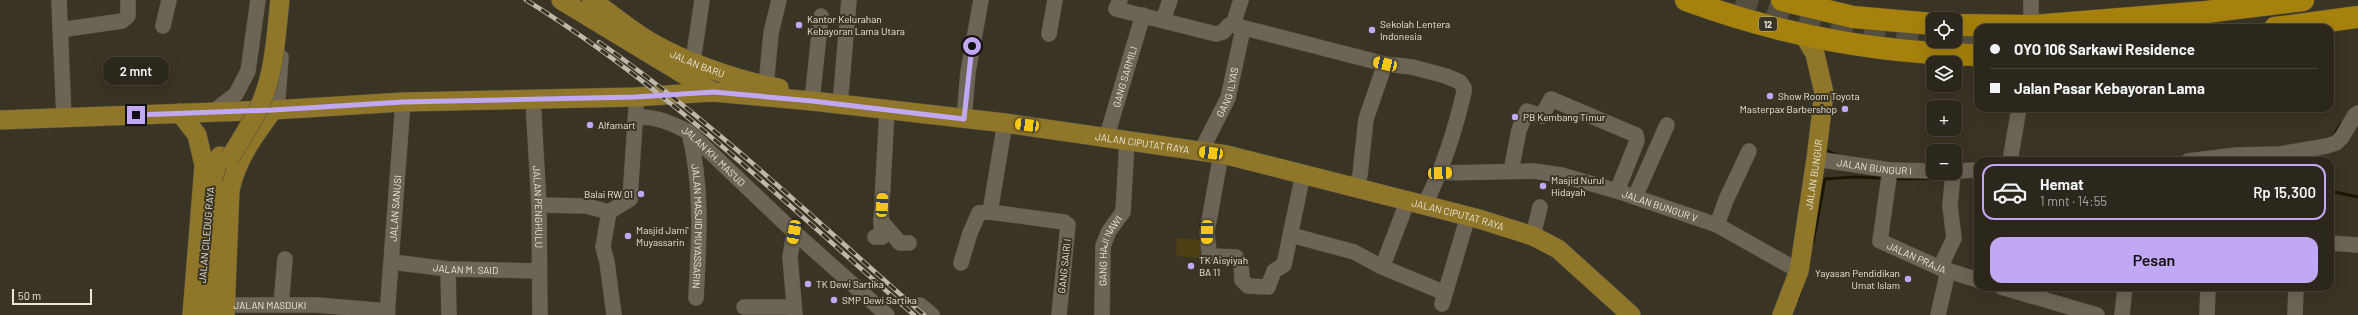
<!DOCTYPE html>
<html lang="id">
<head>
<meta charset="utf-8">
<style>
	:root { --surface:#2c271c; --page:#383329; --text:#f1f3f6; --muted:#a6a5a3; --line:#48443b; --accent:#c0a8f4 }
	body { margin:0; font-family:Barlow,sans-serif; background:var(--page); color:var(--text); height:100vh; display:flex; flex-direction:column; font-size:15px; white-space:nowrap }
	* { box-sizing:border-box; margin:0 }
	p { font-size:13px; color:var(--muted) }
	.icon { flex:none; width:22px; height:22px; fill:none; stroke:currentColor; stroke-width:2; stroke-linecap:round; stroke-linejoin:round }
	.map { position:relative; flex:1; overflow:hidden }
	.panel { position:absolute; left:1974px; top:157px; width:360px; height:134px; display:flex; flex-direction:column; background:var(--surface); border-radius:12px; box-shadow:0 4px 16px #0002,0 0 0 1px var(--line) }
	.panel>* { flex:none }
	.top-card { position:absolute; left:1974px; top:24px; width:360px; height:88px; border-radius:12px; box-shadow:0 4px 16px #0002,0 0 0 1px var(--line); display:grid; align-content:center; height:88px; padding:0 16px; background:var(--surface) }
	.tools { position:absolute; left:1926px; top:12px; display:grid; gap:8px }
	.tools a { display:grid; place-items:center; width:36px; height:36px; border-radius:8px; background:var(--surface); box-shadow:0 4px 16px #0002,0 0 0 1px var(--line); font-size:20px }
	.scale { position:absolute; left:12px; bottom:10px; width:80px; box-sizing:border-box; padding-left:4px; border:2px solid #e9e6dc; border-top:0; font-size:11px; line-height:14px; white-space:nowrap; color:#e9e6dc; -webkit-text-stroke:3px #3a3425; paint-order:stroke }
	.end { position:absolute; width:18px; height:18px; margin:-9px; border:5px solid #c0a8f4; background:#111; box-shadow:0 0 0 2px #111 }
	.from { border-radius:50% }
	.bubble { position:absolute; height:28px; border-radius:12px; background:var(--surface); box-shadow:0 4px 16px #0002,0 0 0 1px var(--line); font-size:13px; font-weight:600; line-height:28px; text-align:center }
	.car { position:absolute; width:12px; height:24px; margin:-12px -6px; border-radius:5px; box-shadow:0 0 3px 1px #0007; background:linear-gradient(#f5c518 24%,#345 0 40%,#f5c518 0 76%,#345 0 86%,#f5c518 0) }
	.top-card b { display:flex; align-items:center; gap:14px; height:38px; font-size:15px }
	.top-card b+b { border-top:1px solid var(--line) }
	.top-card i { width:10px; height:10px; background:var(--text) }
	ul { padding:7px 0 0; list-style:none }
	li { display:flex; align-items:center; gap:12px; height:56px; margin:0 8px 6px; padding:0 8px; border:2px solid transparent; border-radius:12px }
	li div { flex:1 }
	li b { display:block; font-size:15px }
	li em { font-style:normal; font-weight:600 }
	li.current { border-color:var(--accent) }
	li>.icon { width:36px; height:36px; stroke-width:1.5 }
	.cta { display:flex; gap:8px; margin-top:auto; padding:8px 16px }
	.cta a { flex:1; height:46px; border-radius:12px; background:var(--accent); color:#111; font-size:16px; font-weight:600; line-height:46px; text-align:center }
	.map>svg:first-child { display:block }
</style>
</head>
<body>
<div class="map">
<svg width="2358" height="315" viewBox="0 0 2358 315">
	<rect width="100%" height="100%" fill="#3a3425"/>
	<polygon fill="#4f3f14" points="1177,238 1201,240 1200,258 1176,256"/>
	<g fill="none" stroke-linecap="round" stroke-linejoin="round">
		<g stroke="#1f1602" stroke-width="3">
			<polyline points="2333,136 2341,124"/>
			<polyline points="1826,147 1826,150 1839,156"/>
			<polyline points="2304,156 2306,155 2308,161"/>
			<polyline points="2154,161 2184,158"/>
			<polyline points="1894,179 1948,178"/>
			<polyline points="2330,191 2358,197"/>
			<polyline points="1813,243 1825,179 1854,177 1884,178"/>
			<polyline points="1798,299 1802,288"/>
		</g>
		<g stroke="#544f40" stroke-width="22" stroke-dasharray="22 11" stroke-linecap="butt">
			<polyline points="1736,0 1811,24 1857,32 1933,40"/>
			<polyline points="1955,41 1978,42"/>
		</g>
		<defs>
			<g id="minor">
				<polyline points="59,0 64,118"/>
				<polyline points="1120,0 1116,9 1216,34 1223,32 1229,25 1233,25"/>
				<polyline points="1163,20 1170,0"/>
				<path d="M1233 25 1385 64 1412 67 1446 76 1460 82 1464 88V92C1455 131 1443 168 1425 204"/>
				<polyline points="1233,25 1241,0"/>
				<polyline points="163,26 169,0"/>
				<polyline points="2031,26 2031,0"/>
				<polyline points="60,30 122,21 128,16 128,0"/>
				<polyline points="1049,34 1055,0"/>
				<polyline points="693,61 702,0"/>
				<polyline points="766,86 771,33 779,0"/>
				<polyline points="811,95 813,91 821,16"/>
				<path id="s1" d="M533 100 539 205 540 315"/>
				<polyline points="840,105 849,0"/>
				<polyline points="273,110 278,98 281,57"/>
				<polyline points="213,112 236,94 248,71 258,0"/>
				<path id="s2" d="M636 117C656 116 671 123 689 132L794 232 887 315"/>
				<polyline points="964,119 968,72 981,0"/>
				<path id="s3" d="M689 132C703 189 699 240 696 298"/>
				<path id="s4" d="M1106 139 1143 15"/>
				<path id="s5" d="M1201 151 1228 98 1243 29"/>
				<polyline points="1221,154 1207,232 1209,252 1213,256 1236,257 1241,264 1242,280 1248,286 1268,287 1274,271 1284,265 1303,174"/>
				<path id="s6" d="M1816 159 1890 170 1933 171"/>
				<polyline points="2010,161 2019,108"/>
				<polyline points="2188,161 2237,155 2280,154 2327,146 2336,143 2342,137 2355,115 2358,113"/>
				<path id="s7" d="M1890 170 1880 241 1940 268 1978 280"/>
				<polyline points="1511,171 1519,130 1527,111 1542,116 1551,99 1636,135 1637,141 1617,191"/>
				<polyline points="1955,171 1978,170"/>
				<path id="s8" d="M1440 173 1534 171 1561 175 1617 191 1717 225 1799 271"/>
				<polyline points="1356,186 1360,175 1366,119 1385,64"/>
				<polyline points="1635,197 1667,125"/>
				<polyline points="539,205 586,206 609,212 630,199 636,108"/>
				<polyline points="609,212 603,247 607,262 614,315"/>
				<polyline points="990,212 1064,222 1068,225 1059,315"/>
				<polyline points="881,221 900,243 909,243"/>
				<polyline points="1717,225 1726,200 1749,151"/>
				<polyline points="794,232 790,257 795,315"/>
				<polyline points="1291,235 1354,252 1380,266 1385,260 1408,200"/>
				<polyline points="1533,236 1540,207"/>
				<polyline points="875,237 882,237 881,221 887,110"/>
				<polyline points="2330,243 2358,245"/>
				<path id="s9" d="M392 262 448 269 539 271"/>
				<polyline points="961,263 970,233 979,213 990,212 1005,123"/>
				<polyline points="1380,266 1445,293"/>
				<polyline points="1940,268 1954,238 1950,206 1953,173"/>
				<polyline points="448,269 449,315"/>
				<polyline points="2001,287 2097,315"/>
				<polyline points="1442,304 1468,216"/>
				<path id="s10" d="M225 305H317L388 311"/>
				<polyline points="281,305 285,259"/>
				<polyline points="920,305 932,315"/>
				<polyline points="744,307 794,307"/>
				<path id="s11" d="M387 315 403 102"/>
				<path id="s12" d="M1102 315 1103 246 1109 231 1123 212 1127 141"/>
				<polyline points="1938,315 1948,271"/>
				<polyline points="2122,315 2125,287"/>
				<polyline points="2207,315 2208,287"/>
				<polyline points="2295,315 2296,287"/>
			</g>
			<g id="major">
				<polyline points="561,0 713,92"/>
				<path id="s13" d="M592 0C611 14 629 29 649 41 684 62 739 81 779 88"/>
				<polyline points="180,113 197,135 204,165 192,315"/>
				<path id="s14" d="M0 120 273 110 403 102 635 97 713 92 812 101 1005 123 1227 155 1479 219 1533 236 1558 249 1631 315"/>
				<polyline points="210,186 220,156"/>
				<polyline points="210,315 218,190"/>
				<path d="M225 315 230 190C237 158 254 136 273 110"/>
				<path id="s15" d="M1782 315 1799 271 1816 159 1824 93 1815 54 1804 35"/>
			</g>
			<g id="highway">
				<path d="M1686 0C1780 35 1878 53 1978 55"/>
				<polyline points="1782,0 1853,17 1933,24"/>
				<polyline points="1955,25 2031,26 2206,12 2303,0"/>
				<polyline points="2275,28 2358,17"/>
			</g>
		</defs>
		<use href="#minor" stroke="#555144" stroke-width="16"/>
		<use href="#major" stroke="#555144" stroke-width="20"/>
		<use href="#highway" stroke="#555144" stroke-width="23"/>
		<use href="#minor" stroke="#6c6556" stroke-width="15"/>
		<use href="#major" stroke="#8f7629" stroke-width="19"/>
		<use href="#highway" stroke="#a6810b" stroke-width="22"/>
		<defs>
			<g id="rail">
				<path d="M526 0C668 87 788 207 914 315"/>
				<path d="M599 42C715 123 818 223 924 315"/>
			</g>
		</defs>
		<use href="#rail" stroke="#bcb8ac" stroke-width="4.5"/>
		<use href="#rail" stroke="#3a3425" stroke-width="3" stroke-dasharray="9" stroke-linecap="butt"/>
		<defs>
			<path id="major-bridge" d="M229 159C240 141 253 122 261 103 275 70 276 34 280 0"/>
		</defs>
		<use href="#major-bridge" stroke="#555144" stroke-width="20" stroke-linecap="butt"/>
		<use href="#major-bridge" stroke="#8f7629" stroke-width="19"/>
	</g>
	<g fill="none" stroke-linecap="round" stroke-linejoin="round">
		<polyline stroke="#c0a8f4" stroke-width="5" points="136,115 273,110 403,102 635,97 714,92 812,101 964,119 972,46"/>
	</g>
	<g fill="#c0a8f4" stroke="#3a3425" stroke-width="1.5">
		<circle cx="799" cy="25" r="4"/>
		<circle cx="1372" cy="30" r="4"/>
		<circle cx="1770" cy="96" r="4"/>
		<circle cx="1845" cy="109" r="4"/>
		<circle cx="1515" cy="117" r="4"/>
		<circle cx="590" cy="125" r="4"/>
		<circle cx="1543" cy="186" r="4"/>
		<circle cx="641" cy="194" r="4"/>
		<circle cx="628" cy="236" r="4"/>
		<circle cx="1191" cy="266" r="4"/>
		<circle cx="1908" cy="279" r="4"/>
		<circle cx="808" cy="284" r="4"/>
		<circle cx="834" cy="300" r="4"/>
	</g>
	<g text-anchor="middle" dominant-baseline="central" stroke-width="4" stroke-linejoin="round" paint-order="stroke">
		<rect fill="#3a3425" stroke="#b4b1a5" stroke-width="1" x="1759" y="17" width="18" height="14" rx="3"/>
		<g font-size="9" font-weight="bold" fill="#e9e6dc">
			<text x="1768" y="24">12</text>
		</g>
		<g font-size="10" fill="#e9e6dc" stroke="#3a3425" text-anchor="start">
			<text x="807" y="19">Kantor Kelurahan<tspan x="807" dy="12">Kebayoran Lama Utara</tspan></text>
			<text x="1380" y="24">Sekolah Lentera<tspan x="1380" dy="12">Indonesia</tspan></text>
			<text x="1778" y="96">Show Room Toyota</text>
			<text x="1837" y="109" text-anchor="end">Masterpax Barbershop</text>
			<text x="1523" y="117">PB Kembang Timur</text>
			<text x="598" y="125">Alfamart</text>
			<text x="1551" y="180">Masjid Nurul<tspan x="1551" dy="12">Hidayah</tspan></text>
			<text x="633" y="194" text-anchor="end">Balai RW 01</text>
			<text x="636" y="230">Masjid Jami'<tspan x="636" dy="12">Muyassarin</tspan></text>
			<text x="1199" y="260">TK Aisyiyah<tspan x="1199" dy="12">BA 11</tspan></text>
			<text x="1900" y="273" text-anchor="end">Yayasan Pendidikan<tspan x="1900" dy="12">Umat Islam</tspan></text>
			<text x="816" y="284">TK Dewi Sartika</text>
			<text x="842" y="300">SMP Dewi Sartika</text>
		</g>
		<g font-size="10" fill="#e9e6dc" stroke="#3a3425">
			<text stroke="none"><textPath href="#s13" startOffset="124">JALAN BARU</textPath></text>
			<text stroke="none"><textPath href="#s4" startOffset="65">GANG SARMILI</textPath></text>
			<text stroke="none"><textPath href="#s5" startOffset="65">GANG ILYAS</textPath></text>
			<text stroke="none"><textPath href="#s14" startOffset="1146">JALAN CIPUTAT RAYA</textPath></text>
			<text stroke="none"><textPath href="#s2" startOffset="90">JALAN KH. MAS'UD</textPath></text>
			<text stroke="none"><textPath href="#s6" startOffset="59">JALAN BUNGUR I</textPath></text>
			<text stroke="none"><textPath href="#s15" startOffset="145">JALAN BUNGUR</textPath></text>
			<text stroke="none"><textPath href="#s8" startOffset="225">JALAN BUNGUR V</textPath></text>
			<text stroke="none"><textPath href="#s1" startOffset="107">JALAN PENGHULU</textPath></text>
			<text stroke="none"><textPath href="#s11" startOffset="107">JALAN SANUSI</textPath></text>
			<text stroke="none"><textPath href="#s14" startOffset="1470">JALAN CIPUTAT RAYA</textPath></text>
			<text stroke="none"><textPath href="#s3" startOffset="95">JALAN MASJID MUYASSARIN</textPath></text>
			<text transform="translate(206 235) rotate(-85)">JALAN CILEDUG RAYA</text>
			<text stroke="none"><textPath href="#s12" startOffset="66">GANG HAJI NAWI</textPath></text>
			<text stroke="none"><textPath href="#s7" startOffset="112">JALAN PRAJA</textPath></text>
			<text transform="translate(1064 266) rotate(-84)">GANG SAIRI I</text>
			<text stroke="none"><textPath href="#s9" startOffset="74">JALAN M. SAID</textPath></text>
			<text stroke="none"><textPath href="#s10" startOffset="45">JALAN MASDUKI</textPath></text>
		</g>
	</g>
</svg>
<div class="tools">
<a><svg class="icon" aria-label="locate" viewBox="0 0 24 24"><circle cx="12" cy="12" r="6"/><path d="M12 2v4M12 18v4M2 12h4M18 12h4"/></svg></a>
<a><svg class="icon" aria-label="layers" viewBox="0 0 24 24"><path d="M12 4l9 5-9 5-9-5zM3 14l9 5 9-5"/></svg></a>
<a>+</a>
<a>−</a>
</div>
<div class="scale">50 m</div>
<i class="end from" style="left:972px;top:46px"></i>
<i class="end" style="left:136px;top:115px"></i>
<div class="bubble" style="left:103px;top:57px;width:66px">2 mnt</div>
<i class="car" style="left:1385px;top:64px;rotate:283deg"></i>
<i class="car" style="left:1027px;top:125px;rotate:277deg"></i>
<i class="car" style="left:1211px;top:153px;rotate:277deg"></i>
<i class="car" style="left:1440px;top:173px;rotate:88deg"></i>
<i class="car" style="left:882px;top:205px;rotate:3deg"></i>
<i class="car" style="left:794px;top:232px;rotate:190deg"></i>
<i class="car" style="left:1207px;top:232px;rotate:181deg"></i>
<div class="top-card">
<b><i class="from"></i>OYO 106 Sarkawi Residence</b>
<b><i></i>Jalan Pasar Kebayoran Lama</b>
</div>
<section class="panel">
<ul>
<li class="current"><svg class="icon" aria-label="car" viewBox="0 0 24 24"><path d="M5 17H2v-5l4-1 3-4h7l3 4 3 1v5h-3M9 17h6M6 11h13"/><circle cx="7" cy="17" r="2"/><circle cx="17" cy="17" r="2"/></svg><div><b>Hemat</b><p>1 mnt · 14:55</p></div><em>Rp 15,300</em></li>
</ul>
<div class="cta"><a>Pesan</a></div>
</section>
</div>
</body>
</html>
